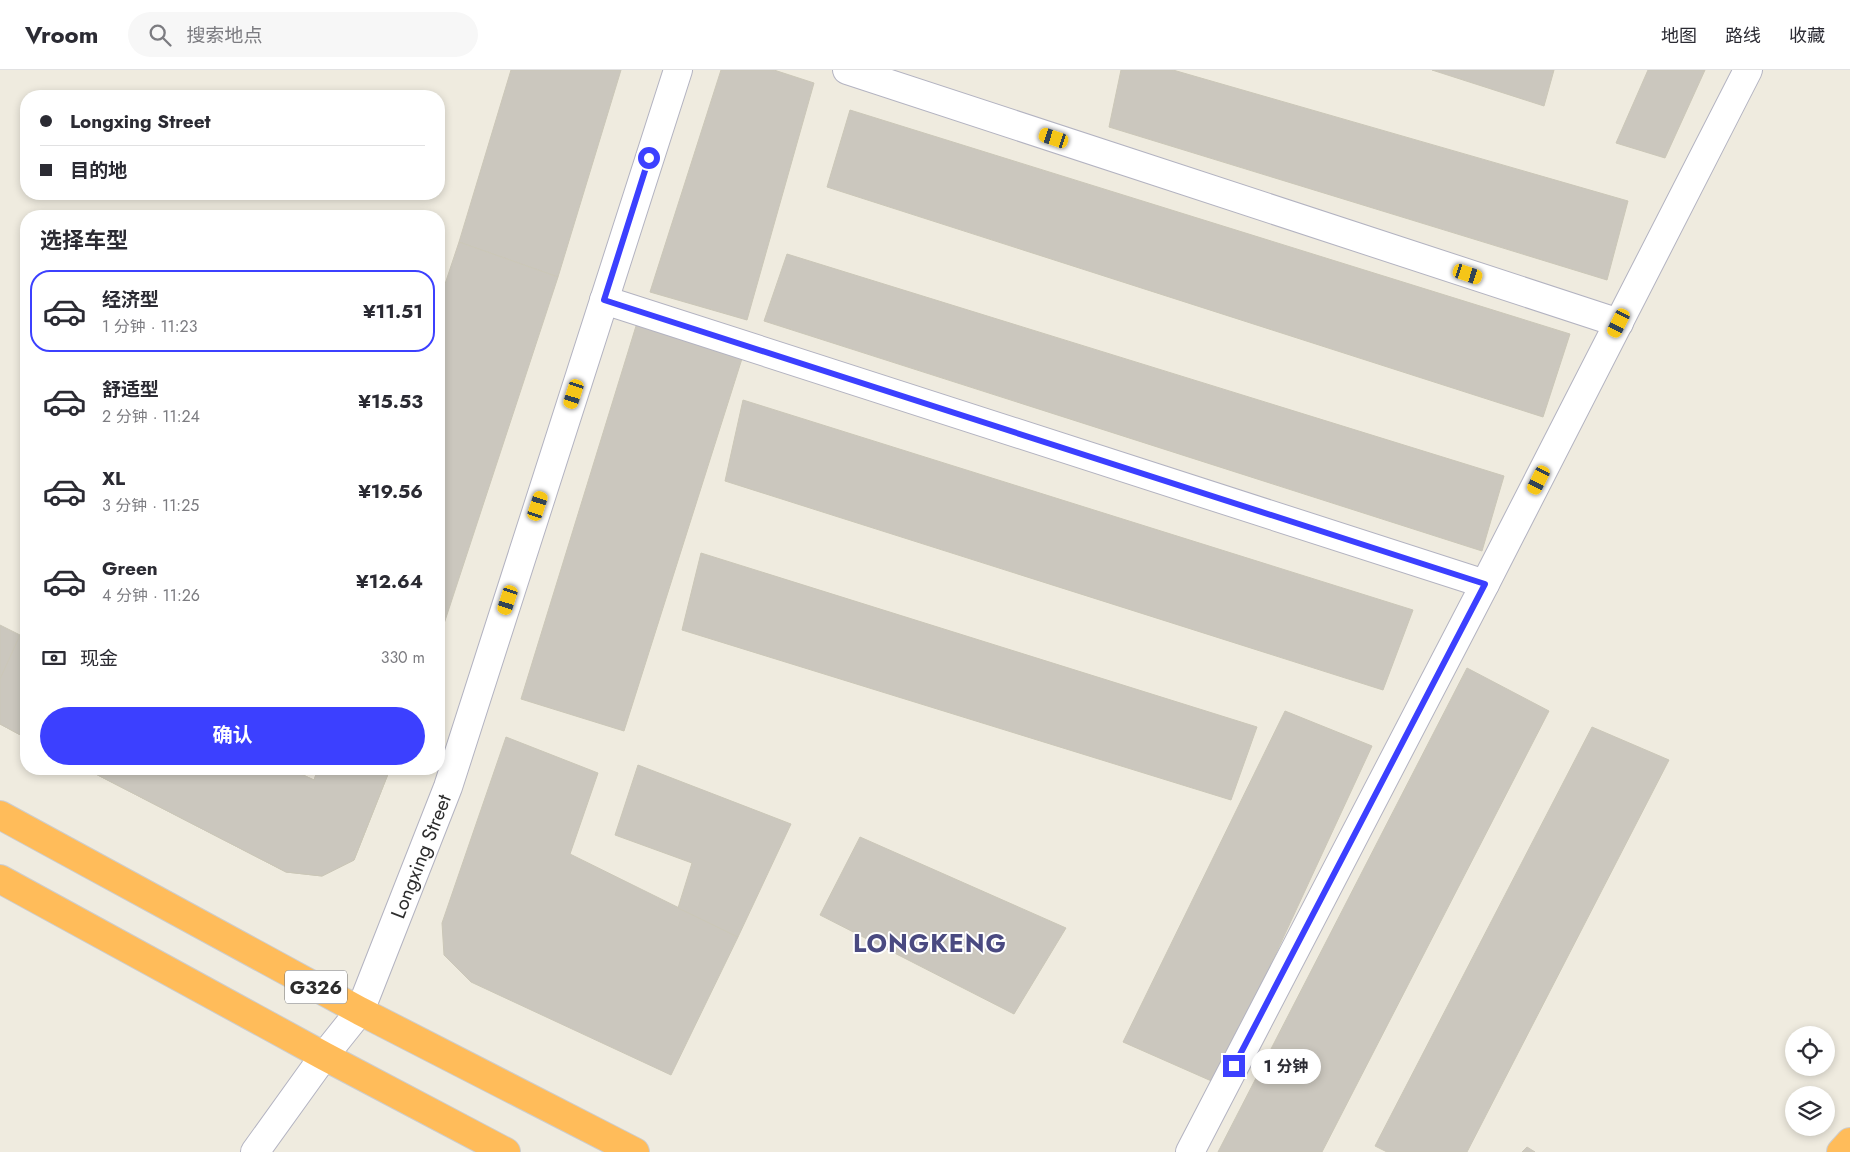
<!DOCTYPE html>
<html lang="zh">
<head>
<meta charset="utf-8">
<style>
	:root { --surface:#fff; --page:#f7f7f7; --text:#2b2b33; --muted:#7c7c81; --line:#e1e1e2; --accent:#3c40ff }
	body { margin:0; font-family:Jost,"Noto Sans SC",sans-serif; background:var(--page); color:var(--text); height:100vh; display:flex; flex-direction:column; font-size:19px; white-space:nowrap }
	* { box-sizing:border-box; margin:0 }
	p { font-size:16px; color:var(--muted) }
	.icon { flex:none; width:28px; height:28px; fill:none; stroke:currentColor; stroke-width:2; stroke-linecap:round; stroke-linejoin:round }
	.map { position:relative; flex:1; overflow:hidden }
	.side { position:absolute; left:20px; top:140px; width:425px; height:565px; display:flex; flex-direction:column; background:var(--surface); border-radius:20px; box-shadow:0 2px 8px #0003 }
	.side>* { flex:none }
	.hud { position:absolute; left:20px; top:20px; width:425px; height:110px; border-radius:20px; box-shadow:0 2px 8px #0003; display:grid; align-content:center; height:110px; padding:0 20px; background:var(--surface) }
	.controls { position:absolute; left:1785px; top:956px; display:grid; gap:10px }
	.controls a { display:grid; place-items:center; width:50px; height:50px; border-radius:50%; background:var(--surface); box-shadow:0 2px 8px #0003; font-size:25px }
	.end { position:absolute; width:22px; height:22px; margin:-11px; border:6px solid #3c40ff; background:#fff; box-shadow:0 0 0 2px #fff }
	.from { border-radius:50% }
	.bubble { position:absolute; height:35px; border-radius:18px; background:var(--surface); box-shadow:0 2px 8px #0003; font-size:16px; font-weight:700; line-height:35px; text-align:center }
	.car { position:absolute; width:15px; height:30px; margin:-15px -8px; border-radius:6px; box-shadow:0 0 4px 1px #0007; background:linear-gradient(#f5c518 24%,#345 0 40%,#f5c518 0 76%,#345 0 86%,#f5c518 0) }
	.hud b { display:flex; align-items:center; gap:18px; height:48px; font-size:19px }
	.hud b+b { border-top:1px solid var(--line) }
	.hud i { width:12px; height:12px; background:var(--text) }
	ul { padding:0; list-style:none }
	li { display:flex; align-items:center; gap:15px; height:82px; margin:0 10px 8px; padding:0 10px; border:2px solid transparent; border-radius:20px }
	li div { flex:1 }
	li b { display:block; font-size:19px }
	li em { font-style:normal; font-weight:700 }
	li.on { border-color:var(--accent) }
	li>.icon { width:45px; height:45px; stroke-width:1.5 }
	h2 { padding:0 20px; font-size:22px; line-height:60px }
	.pay { display:flex; align-items:center; gap:12px; height:55px; padding:0 20px; font-size:19px }
	.pay p { margin-inline-start:auto }
	.cta { display:flex; gap:10px; margin-top:auto; padding:10px 20px }
	.cta a { flex:1; height:58px; border-radius:30px; background:var(--accent); color:#fff; font-size:20px; font-weight:700; line-height:58px; text-align:center }
	header { display:flex; align-items:center; gap:30px; box-sizing:border-box; height:70px; padding:0 25px; background:var(--surface); border-bottom:1px solid var(--line) }
	header strong { font-size:24px }
	nav { display:flex; gap:28px; margin-inline-start:auto; font-size:18px }
	.search { width:350px; height:45px; background:var(--page); display:flex; align-items:center; gap:12px; box-sizing:border-box; padding:0 18px; border-radius:28px; color:var(--muted); font-size:19px }
	.map>svg:first-child { display:block }
</style>
</head>
<body>
<header>
<strong>Vroom</strong>
<div class="search"><svg class="icon" aria-label="search" viewBox="0 0 24 24"><circle cx="10" cy="10" r="6"/><path d="M15 15l6 6"/></svg>搜索地点</div>
<nav><a>地图</a><a>路线</a><a>收藏</a></nav>
</header>
<div class="map">
<svg width="1850" height="1082" viewBox="0 0 1850 1082">
	<rect width="100%" height="100%" fill="#efebdf"/>
	<g fill="#cbc7be" stroke="#cbc7b8">
		<polygon points="511,0 621,0 558,207 459,172"/>
		<polygon points="721,0 774,0 814,13 747,250 650,222"/>
		<polygon points="1121,0 1173,0 1628,131 1607,210 1109,57"/>
		<polygon points="1432,0 1554,0 1544,36"/>
		<polygon points="1648,0 1705,0 1665,88 1616,73"/>
		<polygon points="850,40 1570,264 1543,347 827,117"/>
		<polygon points="459,172 558,207 439,569 439,232"/>
		<polygon points="787,184 1504,406 1482,481 764,251"/>
		<polygon points="640,243 746,276 624,661 521,629"/>
		<polygon points="743,330 1413,540 1383,620 725,411"/>
		<polygon points="701,483 1257,657 1231,730 682,560"/>
		<polygon points="0,555 26,568 26,668 0,654"/>
		<polygon points="20,565 26,568 26,668 0,654 0,609"/>
		<polygon points="1467,598 1549,641 1322,1082 1218,1082"/>
		<polygon points="1285,641 1372,676 1216,1013 1123,972"/>
		<polygon points="1592,657 1669,690 1467,1082 1387,1082 1375,1076"/>
		<polygon points="506,667 598,703 570,784 738,867 671,1005 471,912 444,885 442,853"/>
		<polygon points="638,695 791,754 738,867 678,838 692,793 615,765"/>
		<polygon points="86,699 290,699 314,710 318,699 390,699 354,790 322,806 286,802"/>
		<polygon points="86,699 290,699 314,710 318,699 390,699 354,790 322,806 286,802"/>
		<polygon points="860,767 1066,858 1014,944 820,845"/>
		<polygon points="1527,1077 1535,1082 1522,1082"/>
	</g>
	<g fill="none" stroke-linecap="round" stroke-linejoin="round">
		<defs>
			<g id="minor">
				<polyline points="847,0 1619,253"/>
				<polyline points="604,230 1485,514"/>
				<path id="s1" d="M255 1082 324 986 360 941 448 717 678 0"/>
				<polyline points="1190,1082 1485,514 1748,0"/>
			</g>
			<g id="highway">
				<polyline points="0,745 360,941 635,1082"/>
				<polyline points="0,809 324,986 506,1082"/>
				<polyline points="1841,1082 1850,1072"/>
			</g>
		</defs>
		<use href="#minor" stroke="#b3b3c1" stroke-width="30"/>
		<use href="#highway" stroke="#cdcdcd" stroke-width="30"/>
		<use href="#minor" stroke="#fff" stroke-width="28"/>
		<use href="#highway" stroke="#ffbc5a" stroke-width="28"/>
	</g>
	<g fill="none" stroke-linecap="round" stroke-linejoin="round">
		<polyline stroke="#3c40ff" stroke-width="6" points="649,88 604,230 1485,514 1234,996"/>
	</g>
	<g text-anchor="middle" dominant-baseline="central" stroke-width="4" stroke-linejoin="round" paint-order="stroke">
		<rect fill="#fff" stroke="#6c6c6c" stroke-width="1" x="285" y="900.5" width="62" height="33" rx="4"/>
		<g font-size="19" font-weight="bold" fill="#2d2d2d">
			<text x="316" y="917">G326</text>
		</g>
		<g font-size="20" fill="#2d2d2d" stroke="#fff">
			<text stroke="none"><textPath href="#s1" startOffset="342">Longxing Street</textPath></text>
		</g>
		<g font-size="25" font-weight="bold" letter-spacing="1" fill="#4a4a81" stroke="#fff">
			<text x="930" y="873">LONGKENG</text>
		</g>
	</g>
</svg>
<div class="controls">
<a><svg class="icon" aria-label="locate" viewBox="0 0 24 24"><circle cx="12" cy="12" r="6"/><path d="M12 2v4M12 18v4M2 12h4M18 12h4"/></svg></a>
<a><svg class="icon" aria-label="layers" viewBox="0 0 24 24"><path d="M12 4l9 5-9 5-9-5zM3 14l9 5 9-5"/></svg></a>
</div>
<i class="end from" style="left:649px;top:88px"></i>
<i class="end" style="left:1234px;top:996px"></i>
<div class="bubble" style="left:1251px;top:979px;width:70px">1 分钟</div>
<i class="car" style="left:1054px;top:68px;rotate:288deg"></i>
<i class="car" style="left:1468px;top:204px;rotate:108deg"></i>
<i class="car" style="left:1619px;top:253px;rotate:207deg"></i>
<i class="car" style="left:574px;top:324px;rotate:198deg"></i>
<i class="car" style="left:1539px;top:410px;rotate:207deg"></i>
<i class="car" style="left:538px;top:436px;rotate:18deg"></i>
<i class="car" style="left:508px;top:530px;rotate:198deg"></i>
<div class="hud">
<b><i class="from"></i>Longxing Street</b>
<b><i></i>目的地</b>
</div>
<section class="side">
<h2>选择车型</h2>
<ul>
<li class="on"><svg class="icon" aria-label="car" viewBox="0 0 24 24"><path d="M5 17H2v-5l4-1 3-4h7l3 4 3 1v5h-3M9 17h6M6 11h13"/><circle cx="7" cy="17" r="2"/><circle cx="17" cy="17" r="2"/></svg><div><b>经济型</b><p>1 分钟 · 11:23</p></div><em>¥11.51</em></li>
<li><svg class="icon" aria-label="car" viewBox="0 0 24 24"><path d="M5 17H2v-5l4-1 3-4h7l3 4 3 1v5h-3M9 17h6M6 11h13"/><circle cx="7" cy="17" r="2"/><circle cx="17" cy="17" r="2"/></svg><div><b>舒适型</b><p>2 分钟 · 11:24</p></div><em>¥15.53</em></li>
<li><svg class="icon" aria-label="car" viewBox="0 0 24 24"><path d="M5 17H2v-5l4-1 3-4h7l3 4 3 1v5h-3M9 17h6M6 11h13"/><circle cx="7" cy="17" r="2"/><circle cx="17" cy="17" r="2"/></svg><div><b>XL</b><p>3 分钟 · 11:25</p></div><em>¥19.56</em></li>
<li><svg class="icon" aria-label="car" viewBox="0 0 24 24"><path d="M5 17H2v-5l4-1 3-4h7l3 4 3 1v5h-3M9 17h6M6 11h13"/><circle cx="7" cy="17" r="2"/><circle cx="17" cy="17" r="2"/></svg><div><b>Green</b><p>4 分钟 · 11:26</p></div><em>¥12.64</em></li>
</ul>
<div class="pay"><svg class="icon" aria-label="cash" viewBox="0 0 24 24"><path d="M3 7h18v10H3z"/><circle cx="12" cy="12" r="2"/></svg>现金<p>330 m</p></div>
<div class="cta"><a>确认</a></div>
</section>
</div>
</body>
</html>
